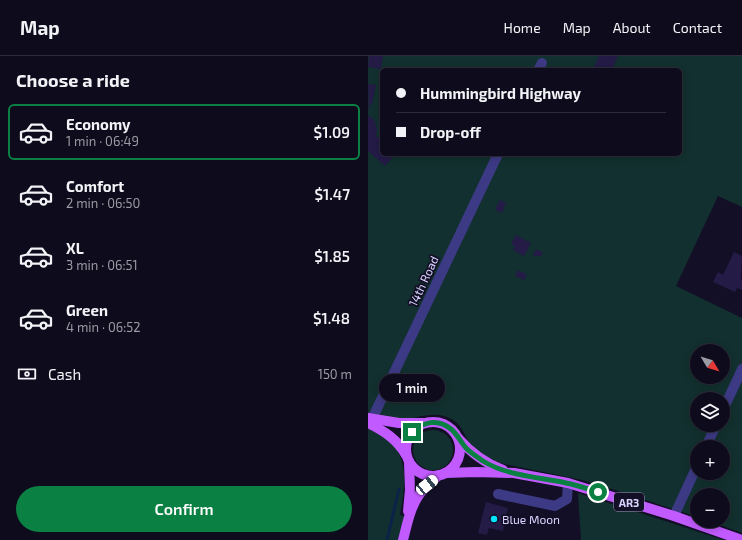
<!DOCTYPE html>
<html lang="en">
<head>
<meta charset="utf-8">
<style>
	:root { --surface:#0e0b1c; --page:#1c1929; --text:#f1f3f6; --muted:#9b9ba3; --line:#2e2b3b; --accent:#0b8043 }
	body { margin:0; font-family:"Exo 2",sans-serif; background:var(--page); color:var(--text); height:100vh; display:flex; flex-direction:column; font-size:15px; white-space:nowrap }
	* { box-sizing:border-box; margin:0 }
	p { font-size:13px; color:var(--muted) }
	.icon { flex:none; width:22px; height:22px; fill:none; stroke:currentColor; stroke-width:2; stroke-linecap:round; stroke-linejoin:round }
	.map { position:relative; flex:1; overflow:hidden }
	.side { display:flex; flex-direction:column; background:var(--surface); width:368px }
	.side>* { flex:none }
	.top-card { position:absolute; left:12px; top:12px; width:302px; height:88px; border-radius:6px; box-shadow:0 2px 10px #0003,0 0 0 1px var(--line); display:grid; align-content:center; height:88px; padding:0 16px; background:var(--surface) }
	.needle { width:26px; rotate:128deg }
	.buttons { position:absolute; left:322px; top:288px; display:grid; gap:8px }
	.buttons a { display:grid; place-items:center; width:40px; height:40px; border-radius:50%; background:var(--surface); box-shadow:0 2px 10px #0003,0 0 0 1px var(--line); font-size:20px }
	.end { position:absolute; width:18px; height:18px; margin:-9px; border:5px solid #0b8043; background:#fff; box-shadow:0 0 0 2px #fff }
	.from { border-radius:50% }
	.bubble { position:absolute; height:28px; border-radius:14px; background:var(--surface); box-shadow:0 2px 10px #0003,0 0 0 1px var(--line); font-size:13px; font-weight:600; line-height:28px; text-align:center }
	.car { position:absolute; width:12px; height:24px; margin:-12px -6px; border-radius:5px; box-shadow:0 0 3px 1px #0007; background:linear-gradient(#fff 24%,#345 0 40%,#fff 0 76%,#345 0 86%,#fff 0) }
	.top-card b { display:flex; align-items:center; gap:14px; height:38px; font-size:15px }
	.top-card b+b { border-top:1px solid var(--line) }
	.top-card i { width:10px; height:10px; background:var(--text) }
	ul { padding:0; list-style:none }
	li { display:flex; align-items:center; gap:12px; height:56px; margin:0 8px 6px; padding:0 8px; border:2px solid transparent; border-radius:6px }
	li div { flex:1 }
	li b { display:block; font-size:15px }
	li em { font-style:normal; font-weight:600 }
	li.active { border-color:var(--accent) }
	li>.icon { width:36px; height:36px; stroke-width:1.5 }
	h2 { padding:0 16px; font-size:18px; line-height:48px }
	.pay { display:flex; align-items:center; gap:10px; height:44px; padding:0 16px; font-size:15px }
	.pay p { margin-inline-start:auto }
	.button { display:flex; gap:8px; margin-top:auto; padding:8px 16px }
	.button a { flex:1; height:46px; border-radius:24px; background:var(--accent); color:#fff; font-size:16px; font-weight:600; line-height:46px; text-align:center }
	header { display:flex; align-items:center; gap:24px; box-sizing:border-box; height:56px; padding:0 20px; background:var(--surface); border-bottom:1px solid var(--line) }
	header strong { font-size:19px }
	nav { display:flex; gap:22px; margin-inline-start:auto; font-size:14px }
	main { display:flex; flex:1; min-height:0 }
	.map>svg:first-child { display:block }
</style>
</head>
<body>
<header>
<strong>Map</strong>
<nav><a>Home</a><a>Map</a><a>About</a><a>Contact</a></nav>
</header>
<main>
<section class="side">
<h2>Choose a ride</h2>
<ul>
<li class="active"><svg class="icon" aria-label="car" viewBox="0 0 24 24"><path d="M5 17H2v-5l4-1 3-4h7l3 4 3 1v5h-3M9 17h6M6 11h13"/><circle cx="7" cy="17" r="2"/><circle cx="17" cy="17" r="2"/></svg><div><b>Economy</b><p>1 min · 06:49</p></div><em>$1.09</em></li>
<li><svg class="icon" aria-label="car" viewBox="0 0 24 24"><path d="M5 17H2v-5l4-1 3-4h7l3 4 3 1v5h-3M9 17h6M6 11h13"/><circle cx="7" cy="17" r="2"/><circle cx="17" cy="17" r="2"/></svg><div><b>Comfort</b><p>2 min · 06:50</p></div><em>$1.47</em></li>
<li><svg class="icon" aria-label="car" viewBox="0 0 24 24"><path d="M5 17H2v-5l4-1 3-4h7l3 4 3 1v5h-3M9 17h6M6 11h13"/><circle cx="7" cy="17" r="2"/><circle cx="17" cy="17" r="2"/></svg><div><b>XL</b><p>3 min · 06:51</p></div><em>$1.85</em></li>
<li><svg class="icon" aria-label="car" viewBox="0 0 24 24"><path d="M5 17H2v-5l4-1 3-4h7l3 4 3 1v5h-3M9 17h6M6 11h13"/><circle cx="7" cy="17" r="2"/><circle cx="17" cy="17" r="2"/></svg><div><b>Green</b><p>4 min · 06:52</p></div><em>$1.48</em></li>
</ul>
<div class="pay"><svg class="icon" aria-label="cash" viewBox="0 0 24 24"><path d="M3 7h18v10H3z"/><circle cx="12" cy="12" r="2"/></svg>Cash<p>150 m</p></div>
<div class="button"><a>Confirm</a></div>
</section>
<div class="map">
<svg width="374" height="484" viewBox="0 0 374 484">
	<rect width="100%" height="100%" fill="#130f26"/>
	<g fill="#12302f" fill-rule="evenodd">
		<path d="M0 0H374V151L350 140 308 230 374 262V477L341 465H355V439H329V461L247 434 214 424 136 408C125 404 112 400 104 390 95 379 95 367 79 361 65 356 53 361 39 363 27 364 12 361 0 357ZM14 14H312V98H14ZM329 295H355V321H329ZM329 343H355V369H329ZM329 391H355V417H329Z"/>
		<path d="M0 372C6 375 14 377 19 382 42 402 37 432 32 459L45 462 39 484H0Z"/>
		<circle cx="65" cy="394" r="20"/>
		<polygon points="210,437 356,484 213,484"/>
	</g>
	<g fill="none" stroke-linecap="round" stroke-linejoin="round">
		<polyline stroke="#0c2248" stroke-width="3" points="19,484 31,433"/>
	</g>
	<g fill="#241b47">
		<polygon points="1,0 15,0 13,13 0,11"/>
		<polygon points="231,0 250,0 244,14 225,14"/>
		<polygon points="0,28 8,29 4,48 2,50 1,56"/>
		<polygon points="0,59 6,64 8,69 9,74 8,80 14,85 14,98 28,98 17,110 0,95"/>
		<polygon points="132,144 138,147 134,157 127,154"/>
		<polygon points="148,179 163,187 156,200 145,194 147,190 143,188"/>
		<polygon points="168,193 175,197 172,201 169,199 168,201 165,199"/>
		<polygon points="366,196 374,200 373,224 374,224 374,234 369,232 367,236 345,226 350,216 355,219"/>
		<polygon points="150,214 159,219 156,224 147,220"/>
		<polygon points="118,446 140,452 137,463 141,464 140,468 137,467 135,475 121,472 119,479 110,477"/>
	</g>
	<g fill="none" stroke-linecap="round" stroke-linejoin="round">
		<g stroke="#3d3a85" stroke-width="10">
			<polyline points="170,14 174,7"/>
			<polyline points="355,354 374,313"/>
			<polyline points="4,363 130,98"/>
			<polyline points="338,391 348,369"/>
			<polyline points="130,438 187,450 199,443 200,427"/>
			<polyline points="306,460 329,410"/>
		</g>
		<g stroke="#c25bff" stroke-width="10">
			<polyline points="0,362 31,367 54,367"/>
			<circle cx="65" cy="393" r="27"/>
			<path d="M0 367C16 375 29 383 38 399"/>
			<path d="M90 382C103 397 116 407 135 414"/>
			<polyline points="77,417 108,416 146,417 200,427 306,460 374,484"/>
			<polyline points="40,455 42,434 41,406"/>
			<path d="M35 484C39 469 42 452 51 439 56 431 64 425 71 419"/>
		</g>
	</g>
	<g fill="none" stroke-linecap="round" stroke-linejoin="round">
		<path stroke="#0b8043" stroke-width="5" d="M44 376C55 366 70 362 83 373 89 378 93 386 98 392 103 397 109 401 115 405 139 420 171 421 198 427 209 429 219 433 230 436"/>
	</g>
	<circle fill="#00e5ff" stroke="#130f26" stroke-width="1.5" cx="126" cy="463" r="4"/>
	<g text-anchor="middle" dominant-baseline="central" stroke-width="3.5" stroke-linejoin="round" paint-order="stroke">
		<rect fill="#130f26" stroke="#9e99be" stroke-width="1" x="246" y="437" width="30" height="18" rx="3"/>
		<g font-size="11" font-weight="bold" fill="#d9d4ff">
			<text x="261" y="446">AR3</text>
		</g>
		<g font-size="12" fill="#d9d4ff" stroke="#130f26">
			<text transform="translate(55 225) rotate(-65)">14th Road</text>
		</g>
		<g font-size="12" fill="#d9d4ff" stroke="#130f26" text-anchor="start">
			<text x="134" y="463">Blue Moon</text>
		</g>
	</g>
</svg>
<div class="buttons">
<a><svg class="needle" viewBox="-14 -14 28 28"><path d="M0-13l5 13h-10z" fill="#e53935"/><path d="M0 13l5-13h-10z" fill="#9b9ba3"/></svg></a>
<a><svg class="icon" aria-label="layers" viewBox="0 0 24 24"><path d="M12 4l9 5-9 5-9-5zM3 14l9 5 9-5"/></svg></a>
<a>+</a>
<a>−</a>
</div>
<i class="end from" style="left:230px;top:436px"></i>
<i class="end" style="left:44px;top:376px"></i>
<div class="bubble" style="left:11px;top:318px;width:66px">1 min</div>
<i class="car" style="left:59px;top:429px;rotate:52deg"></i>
<div class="top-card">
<b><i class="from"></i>Hummingbird Highway</b>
<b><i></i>Drop-off</b>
</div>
</div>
</main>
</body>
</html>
